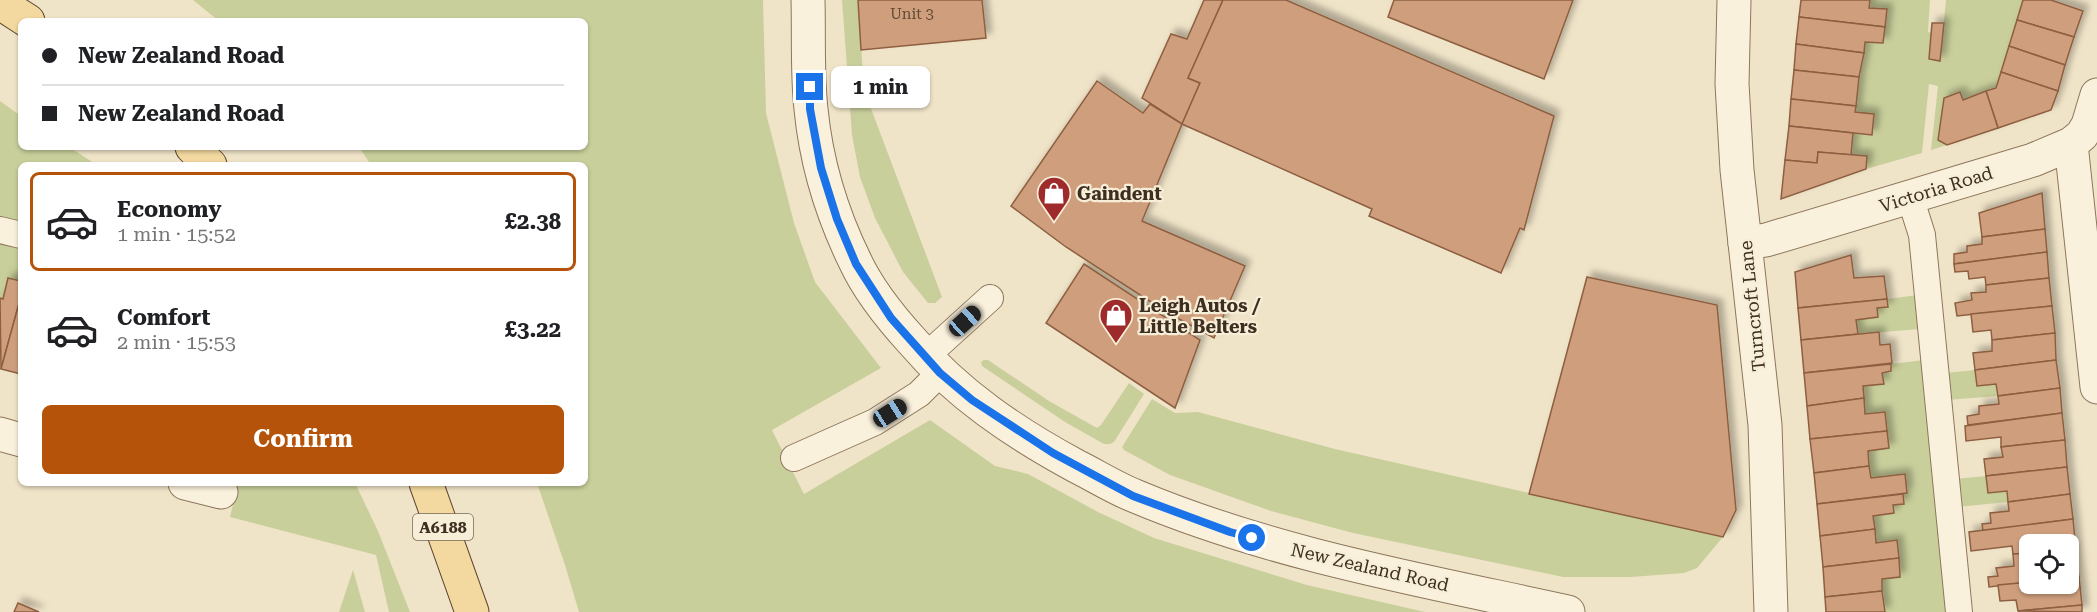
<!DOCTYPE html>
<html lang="en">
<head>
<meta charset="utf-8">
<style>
	:root { --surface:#fff; --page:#f6f6f6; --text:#202124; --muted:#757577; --line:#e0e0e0; --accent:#b45309 }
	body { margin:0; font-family:"Roboto Serif",serif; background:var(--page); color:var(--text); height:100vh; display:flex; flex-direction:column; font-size:22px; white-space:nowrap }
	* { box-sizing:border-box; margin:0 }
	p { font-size:20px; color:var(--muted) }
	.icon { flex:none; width:33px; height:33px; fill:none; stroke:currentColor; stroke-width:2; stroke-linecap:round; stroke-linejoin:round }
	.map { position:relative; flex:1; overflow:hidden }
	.details { position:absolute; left:18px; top:162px; width:570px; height:324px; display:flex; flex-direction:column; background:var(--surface); border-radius:9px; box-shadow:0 2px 4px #0004 }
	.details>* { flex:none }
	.guide { position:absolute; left:18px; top:18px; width:570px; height:132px; border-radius:9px; box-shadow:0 2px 4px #0004; display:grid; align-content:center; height:132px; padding:0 24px; background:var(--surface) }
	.buttons { position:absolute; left:2019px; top:534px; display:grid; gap:12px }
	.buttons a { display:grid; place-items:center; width:60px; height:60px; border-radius:9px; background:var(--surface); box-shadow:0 2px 4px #0004; font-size:30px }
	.end { position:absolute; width:27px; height:27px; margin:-14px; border:8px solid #1a73e8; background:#fff; box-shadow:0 0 0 3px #fff }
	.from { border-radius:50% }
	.bubble { position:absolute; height:42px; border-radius:9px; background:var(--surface); box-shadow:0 2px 4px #0004; font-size:20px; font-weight:700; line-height:42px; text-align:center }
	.car { position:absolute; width:18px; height:36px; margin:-18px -9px; border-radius:8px; box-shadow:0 0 4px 2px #0007; background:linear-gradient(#222 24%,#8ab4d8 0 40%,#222 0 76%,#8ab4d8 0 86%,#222 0) }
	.guide b { display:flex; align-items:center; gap:21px; height:57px; font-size:22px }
	.guide b+b { border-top:2px solid var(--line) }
	.guide i { width:15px; height:15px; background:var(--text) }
	ul { padding:10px 0 0; list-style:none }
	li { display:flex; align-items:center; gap:18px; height:99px; margin:0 12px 9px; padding:0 12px; border:3px solid transparent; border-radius:9px }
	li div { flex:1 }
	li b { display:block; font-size:22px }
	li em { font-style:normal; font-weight:700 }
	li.on { border-color:var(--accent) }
	li>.icon { width:54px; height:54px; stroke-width:1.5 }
	.cta { display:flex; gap:12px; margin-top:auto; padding:12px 24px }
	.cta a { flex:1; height:69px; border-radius:9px; background:var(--accent); color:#fff; font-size:24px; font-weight:700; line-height:69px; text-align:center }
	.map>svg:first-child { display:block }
</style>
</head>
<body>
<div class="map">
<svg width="2097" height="612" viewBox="0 0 2097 612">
	<defs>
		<filter id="shadow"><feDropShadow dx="5.5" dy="-5.5" stdDeviation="3" flood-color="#0004"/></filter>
	</defs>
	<rect width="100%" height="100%" fill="#f0e4c8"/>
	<g fill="#c9cf9b">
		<polygon points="193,0 763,0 766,113 794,223 815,282 881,368 772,430 804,494 930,420 995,466 1028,474 1098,512 1154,538 1307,585 1425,612 579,612 565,565 537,483 585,483 585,165 371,165 359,147 585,147 585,21 219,21"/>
		<polygon points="842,0 858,0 864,90 942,297 935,303 928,303 903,272 875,218 860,177 852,135"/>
		<polygon points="1870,0 1930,0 1928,32 1932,33 1940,60 1946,0 2023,0 1996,88 1963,100 1960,92 1944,98 1938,140 1947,145 1931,150 1938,86 1929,84 1922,153 1866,169 1867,156 1851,155 1853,133 1872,135 1874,114 1855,112 1865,42 1883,43 1887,9 1869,8"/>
		<polygon points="0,101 21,116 21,147 69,147 97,165 21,165 21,225 0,219"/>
		<polygon points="0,238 21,244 21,281 9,278 3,299 0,298"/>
		<polygon points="1918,295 1920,329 1858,334 1856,320 1878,317 1877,308 1887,299"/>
		<polygon points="984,360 988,360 1049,401 1097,428 1101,425 1129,383 1144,394 1114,442 1110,444 1104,444 1065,422 982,366 981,362"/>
		<polygon points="1924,360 1948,612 1885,612 1882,579 1900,577 1897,541 1876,543 1873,516 1894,513 1893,505 1904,504 1903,494 1907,493 1905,474 1871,478 1868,451 1889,448 1885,412 1865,414 1863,386 1884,384 1882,373 1891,371 1891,364"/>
		<polygon points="1975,370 1977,386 1996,384 1998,396 1947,400 1945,373"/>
		<polygon points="1152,399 1175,413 1198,412 1335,449 1723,537 1697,568 1684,573 1631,577 1563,577 1353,533 1271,511 1170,475 1124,450 1122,447"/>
		<polygon points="1986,476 1988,493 2007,491 2008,502 1957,507 1955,479"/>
		<polygon points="238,483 355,483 378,531 410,612 389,612 376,555 230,517"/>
		<polygon points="353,570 365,612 339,612"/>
	</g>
	<g fill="#cf9f7d" stroke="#8d5f41" stroke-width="1.5" filter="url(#shadow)">
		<polygon points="858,0 982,0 986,38 861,50"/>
		<polygon points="1204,0 1223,0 1188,78 1200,83 1182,124 1142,98 1171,34 1187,39"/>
		<polygon points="1223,0 1286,0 1554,116 1524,230 1520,228 1501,273 1369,216 1372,209 1182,124 1200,83 1188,78"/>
		<polygon points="1394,0 1573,0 1544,79 1388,17"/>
		<polygon points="1801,0 1870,0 1869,8 1887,9 1885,27 1799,17"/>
		<polygon points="2023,0 2051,0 2083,11 2074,37 2017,20"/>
		<polygon points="1799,17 1885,27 1883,43 1865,42 1864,53 1796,44"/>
		<polygon points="2017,20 2074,37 2065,65 2009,46"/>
		<polygon points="1932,23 1944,23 1940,61 1929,59"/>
		<polygon points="1796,44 1864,53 1859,77 1794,70"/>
		<polygon points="2009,46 2065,65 2058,91 2001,72"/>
		<polygon points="1794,70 1859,77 1856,106 1791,99"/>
		<polygon points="2001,72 2058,91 2051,110 1998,128 1986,91 1996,88"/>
		<polygon points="1097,81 1143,113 1150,104 1182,124 1142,221 1245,266 1214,338 1168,313 1066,247 1011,206"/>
		<polygon points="1986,91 1998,128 1947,145 1938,140 1944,98 1960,92 1963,100"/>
		<polygon points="1791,99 1856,106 1855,112 1874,114 1872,135 1789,126"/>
		<polygon points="1789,126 1853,133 1851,155 1818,152 1817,163 1785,160"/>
		<polygon points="1818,152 1867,156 1866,169 1781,199 1785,160 1817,163"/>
		<polygon points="2042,193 2045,229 1982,237 1979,213"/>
		<polygon points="2045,229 2047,252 1954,264 1954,254 1967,252 1967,246 1982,244 1982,237"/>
		<polygon points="2047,252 2049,278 1986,285 1985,277 1969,279 1968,271 1955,272 1954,264"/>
		<polygon points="1851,255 1854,278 1884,276 1887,299 1798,308 1795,272"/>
		<polygon points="1084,264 1200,340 1175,408 1046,323"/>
		<polygon points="1587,277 1717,305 1736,510 1723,537 1529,494"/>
		<polygon points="8,278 21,281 21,296 1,369 0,298 3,299"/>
		<polygon points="2049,278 2052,306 1957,316 1955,303 1972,300 1971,293 1986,292 1986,285"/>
		<polygon points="21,296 21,374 1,369"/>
		<polygon points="1887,299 1888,307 1877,308 1878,317 1856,320 1858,334 1801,340 1798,308"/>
		<polygon points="2052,306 2055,333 1992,340 1991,330 1973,332 1971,314"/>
		<polygon points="1879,332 1880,345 1890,344 1892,363 1804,373 1801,340"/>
		<polygon points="2055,333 2056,360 1975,370 1973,353 1992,351 1992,340"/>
		<polygon points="2056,360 2060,388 1998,396 1996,384 1977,386 1975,370"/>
		<polygon points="1891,364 1891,371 1882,373 1884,384 1863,386 1864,398 1807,406 1804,373"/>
		<polygon points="2060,388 2062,413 1968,425 1967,416 1979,414 1979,406 1999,404 1998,396"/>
		<polygon points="1864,398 1865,414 1885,412 1887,431 1810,439 1807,406"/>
		<polygon points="2062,413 2065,440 2001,447 2001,437 1966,441 1965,426"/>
		<polygon points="1887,431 1889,448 1868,451 1869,466 1814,473 1810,439"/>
		<polygon points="2065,440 2067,467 1986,476 1984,459 2003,457 2001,447"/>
		<polygon points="1869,466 1871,478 1905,474 1907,493 1817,504 1814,473"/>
		<polygon points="2067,467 2070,494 2008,502 2007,491 1988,493 1986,476"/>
		<polygon points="1903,494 1904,504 1893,505 1894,513 1873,516 1875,529 1820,536 1817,504"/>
		<polygon points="2070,494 2073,519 1983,531 1982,524 1991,523 1990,513 2009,511 2008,502"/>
		<polygon points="2073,519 2076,549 2068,550 2068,544 2030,544 2030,553 2013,554 2012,546 1971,551 1969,532"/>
		<polygon points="1875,529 1876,543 1897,540 1899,558 1823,567 1820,536"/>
		<polygon points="2076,549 2079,577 2068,578 2068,550"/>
		<polygon points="2030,553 2030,582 1989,587 1988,577 1998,576 1996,568 2014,566 2013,554"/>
		<polygon points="1899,558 1900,577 1882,579 1882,591 1825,597 1823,567"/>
		<polygon points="2079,577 2082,605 2018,611 2016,600 2000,601 1998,585 2030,582 2030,584 2068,584 2068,578"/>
		<polygon points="1882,591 1885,612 1826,612 1825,597"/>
		<polygon points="18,603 39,612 14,612"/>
		<polygon points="2082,605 2082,612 2018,611"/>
	</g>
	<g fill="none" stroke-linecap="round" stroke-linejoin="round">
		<defs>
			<g id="lane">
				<polyline points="1910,197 1922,235 1959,612"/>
				<polyline points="0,230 21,235"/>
				<polyline points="925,357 990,298"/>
				<polyline points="794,458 875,422 919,394 940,373"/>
			</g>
			<g id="street">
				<path d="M808 0C809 36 807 74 811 109 816 161 832 214 855 261 868 289 891 318 912 341 957 394 1015 433 1076 466 1096 476 1115 488 1135 496 1273 554 1422 580 1568 612"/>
				<polyline points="1734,0 1732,84 1737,170 1765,425 1771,612"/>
				<polyline points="2071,144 2097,387"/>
				<polyline points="1745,243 1766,240 2033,160 2071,144 2082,135 2088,125 2097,95"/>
				<polyline points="0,434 21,440"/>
				<polyline points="185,483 221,492"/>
			</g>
			<g id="primary">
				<polyline points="0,3 28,21"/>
				<polyline points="192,147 210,165"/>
				<polyline points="426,483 472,612"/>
			</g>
		</defs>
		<use href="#lane" stroke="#8d765c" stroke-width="28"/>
		<use href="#street" stroke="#8d765c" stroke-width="35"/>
		<use href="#primary" stroke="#5b4430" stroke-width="35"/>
		<use href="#lane" stroke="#faf1dc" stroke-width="26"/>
		<use href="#street" stroke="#faf1dc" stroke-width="33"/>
		<use href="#primary" stroke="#f3d9a0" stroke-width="33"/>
	</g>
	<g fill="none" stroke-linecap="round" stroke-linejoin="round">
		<polyline stroke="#1a73e8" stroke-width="8" points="810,87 810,109 821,168 837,219 856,264 891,318 940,373 972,400 1053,453 1133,496 1230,532 1252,538"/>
	</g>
	<defs>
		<symbol id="shop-pin" viewBox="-11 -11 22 30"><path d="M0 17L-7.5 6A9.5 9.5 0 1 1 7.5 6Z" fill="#9e2a2b" stroke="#f7eed8"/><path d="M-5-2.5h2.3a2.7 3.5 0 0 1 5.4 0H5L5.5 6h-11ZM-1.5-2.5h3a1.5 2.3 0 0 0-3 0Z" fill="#fff"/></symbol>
	</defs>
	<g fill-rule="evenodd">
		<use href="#shop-pin" x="1035" y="174" width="38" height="52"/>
		<use href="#shop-pin" x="1097" y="296" width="38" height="52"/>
	</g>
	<g text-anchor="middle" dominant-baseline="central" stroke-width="4.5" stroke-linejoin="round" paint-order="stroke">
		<g font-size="15" fill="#624a37">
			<text x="912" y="14">Unit 3</text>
		</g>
		<rect fill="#f7eed8" stroke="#756857" stroke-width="1.5" x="413" y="514" width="60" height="26" rx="4.5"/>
		<g font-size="16" font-weight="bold" fill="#3d2e20">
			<text x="443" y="527">A6188</text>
		</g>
		<g font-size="18" fill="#3d2e20" stroke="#f7eed8">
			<text transform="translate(1936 189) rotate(-17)">Victoria Road</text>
			<text transform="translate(1752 306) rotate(-96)">Turncroft Lane</text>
			<text transform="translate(1370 567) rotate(13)">New Zealand Road</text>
		</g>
		<g font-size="18" font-weight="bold" fill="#3d2e20" stroke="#f7eed8" text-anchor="start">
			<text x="1077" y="193">Gaindent</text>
			<text x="1139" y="305">Leigh Autos /<tspan x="1139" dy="21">Little Belters</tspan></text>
		</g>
	</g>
</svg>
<div class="buttons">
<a><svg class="icon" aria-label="locate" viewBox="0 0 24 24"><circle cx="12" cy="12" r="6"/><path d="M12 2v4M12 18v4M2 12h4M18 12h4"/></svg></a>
</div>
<i class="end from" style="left:1252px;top:538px"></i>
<i class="end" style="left:810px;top:87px"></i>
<div class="bubble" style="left:831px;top:66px;width:99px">1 min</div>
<i class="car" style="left:965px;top:321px;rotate:48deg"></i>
<i class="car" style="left:890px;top:413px;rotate:58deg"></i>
<div class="guide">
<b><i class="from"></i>New Zealand Road</b>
<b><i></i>New Zealand Road</b>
</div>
<section class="details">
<ul>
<li class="on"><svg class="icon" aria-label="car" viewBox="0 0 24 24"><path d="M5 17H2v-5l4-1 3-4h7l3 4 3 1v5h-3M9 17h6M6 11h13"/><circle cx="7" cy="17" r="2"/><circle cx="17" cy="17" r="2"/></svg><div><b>Economy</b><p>1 min · 15:52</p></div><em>£2.38</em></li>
<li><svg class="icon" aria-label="car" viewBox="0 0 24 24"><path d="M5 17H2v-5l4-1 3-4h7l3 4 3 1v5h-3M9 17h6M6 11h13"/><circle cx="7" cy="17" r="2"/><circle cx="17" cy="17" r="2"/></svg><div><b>Comfort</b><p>2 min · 15:53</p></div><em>£3.22</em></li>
</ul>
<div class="cta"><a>Confirm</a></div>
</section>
</div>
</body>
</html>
